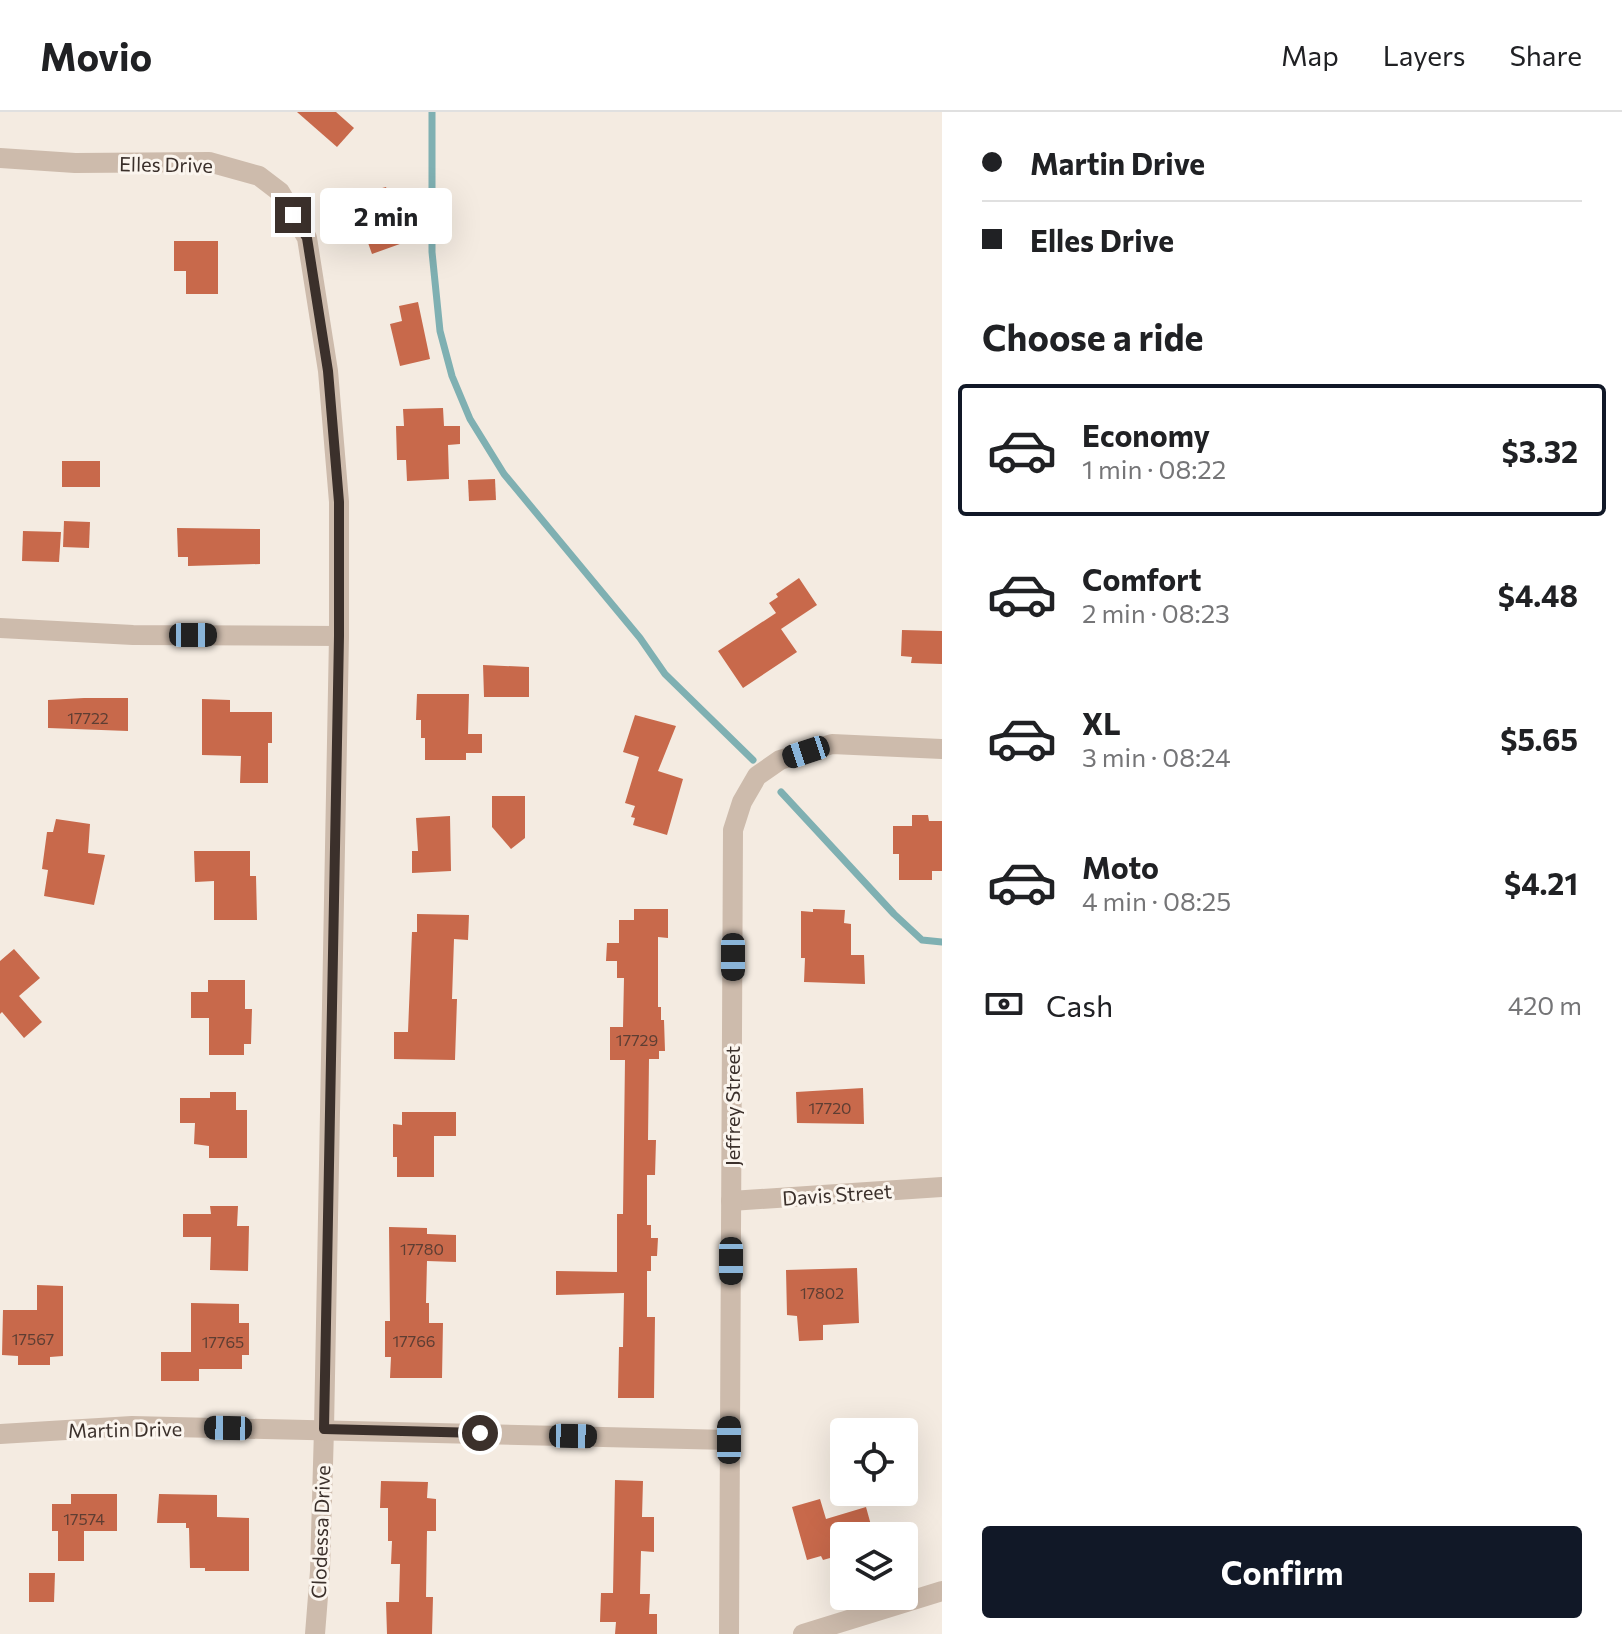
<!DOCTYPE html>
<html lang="en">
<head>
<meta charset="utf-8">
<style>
	:root { --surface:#fff; --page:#f2f2f2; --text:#202124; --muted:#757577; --line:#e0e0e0; --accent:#111827 }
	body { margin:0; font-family:Commissioner,sans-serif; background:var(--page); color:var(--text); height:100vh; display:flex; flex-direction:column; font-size:30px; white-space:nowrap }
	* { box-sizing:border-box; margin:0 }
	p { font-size:26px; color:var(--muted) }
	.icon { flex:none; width:44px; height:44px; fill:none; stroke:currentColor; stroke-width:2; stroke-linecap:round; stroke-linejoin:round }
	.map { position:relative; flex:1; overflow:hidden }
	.panel { display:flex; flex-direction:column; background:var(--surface); width:680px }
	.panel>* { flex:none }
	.top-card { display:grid; align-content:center; height:176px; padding:0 40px; background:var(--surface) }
	.fabs { position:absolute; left:830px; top:1306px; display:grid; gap:16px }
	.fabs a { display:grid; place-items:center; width:88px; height:88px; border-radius:8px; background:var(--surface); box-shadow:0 8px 32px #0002; font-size:40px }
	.end { position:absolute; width:36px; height:36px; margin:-18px; border:10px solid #3b302b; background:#fff; box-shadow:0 0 0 4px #fff }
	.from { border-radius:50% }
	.bubble { position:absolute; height:56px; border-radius:8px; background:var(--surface); box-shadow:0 8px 32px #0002; font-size:26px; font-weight:700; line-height:56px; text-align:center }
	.car { position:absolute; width:24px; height:48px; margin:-24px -12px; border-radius:10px; box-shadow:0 0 6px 2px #0007; background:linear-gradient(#222 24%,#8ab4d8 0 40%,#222 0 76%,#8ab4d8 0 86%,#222 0) }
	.top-card b { display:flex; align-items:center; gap:28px; height:76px; font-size:30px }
	.top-card b+b { border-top:2px solid var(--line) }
	.top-card i { width:20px; height:20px; background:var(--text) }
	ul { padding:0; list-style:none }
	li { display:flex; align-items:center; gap:24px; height:132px; margin:0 16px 12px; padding:0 24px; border:4px solid transparent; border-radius:8px }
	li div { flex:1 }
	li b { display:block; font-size:30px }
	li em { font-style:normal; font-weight:700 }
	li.active { border-color:var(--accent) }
	li>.icon { width:72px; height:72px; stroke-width:1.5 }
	h2 { padding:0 40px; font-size:36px; line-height:96px }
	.pay { display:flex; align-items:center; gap:20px; height:88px; padding:0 40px; font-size:30px }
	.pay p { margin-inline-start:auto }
	.button { display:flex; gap:16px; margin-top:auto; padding:16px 40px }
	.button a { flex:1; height:92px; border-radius:8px; background:var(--accent); color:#fff; font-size:32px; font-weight:700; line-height:92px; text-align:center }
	header { display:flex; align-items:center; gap:48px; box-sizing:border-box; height:112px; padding:0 40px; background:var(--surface); border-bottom:2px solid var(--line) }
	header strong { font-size:38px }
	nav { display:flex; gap:44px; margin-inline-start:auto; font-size:28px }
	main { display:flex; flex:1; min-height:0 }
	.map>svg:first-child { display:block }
</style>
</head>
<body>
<header>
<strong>Movio</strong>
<nav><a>Map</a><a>Layers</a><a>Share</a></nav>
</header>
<main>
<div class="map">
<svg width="942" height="1522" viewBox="0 0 942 1522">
	<rect width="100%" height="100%" fill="#f4ebe1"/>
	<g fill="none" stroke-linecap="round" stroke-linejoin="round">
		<g stroke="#7fb0b2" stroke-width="7">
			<polyline points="432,0 432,140 440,219 452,264 470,307 504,362 640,526 665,562 753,648"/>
			<polyline points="781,680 894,802 922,828 942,830"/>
		</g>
	</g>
	<g fill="#c8694b">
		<polygon points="297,0 336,0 354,16 337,35"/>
		<polygon points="386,75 396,102 401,100 411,128 372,142 362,114 367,112 356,83"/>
		<polygon points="174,129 218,129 218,182 186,182 186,159 174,159"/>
		<polygon points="418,190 430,247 400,254 390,212 402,209 399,194"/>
		<polygon points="443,296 444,314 460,314 460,332 448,333 449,367 407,369 406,348 397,348 396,314 404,314 403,297"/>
		<rect x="62" y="349" width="38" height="26"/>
		<polygon points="495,367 496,388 469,389 468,368"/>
		<polygon points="64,409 90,410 89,436 63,435"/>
		<polygon points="177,416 260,417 260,452 188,454 188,445 178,445"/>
		<polygon points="23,419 61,420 59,450 22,449"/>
		<polygon points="799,466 817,493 781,517 797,540 743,576 718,539 776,501 769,491 778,485 776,482"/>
		<polygon points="902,518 942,519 942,552 911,551 912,545 901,544"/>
		<polygon points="483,553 529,555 529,585 484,585"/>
		<polygon points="417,582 469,582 468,622 482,622 482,641 466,641 466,648 425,648 425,626 421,626 421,608 416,608"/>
		<polygon points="84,586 128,586 128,619 48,616 48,588"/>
		<polygon points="202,587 230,588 230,600 272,600 272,631 268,631 268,671 240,671 241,644 202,643"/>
		<polygon points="635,603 676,614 658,659 683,667 667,723 633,713 635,706 631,705 635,694 625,691 639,645 623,640"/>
		<polygon points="492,684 525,684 525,726 511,737 492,715"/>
		<polygon points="912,703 928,703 929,709 942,709 942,759 932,759 932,768 899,768 899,742 893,742 893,714 912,714"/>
		<polygon points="450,704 451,759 412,761 412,739 418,739 416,706"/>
		<polygon points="56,707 90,712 88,741 105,743 94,793 44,784 48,758 42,757 47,720 53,720"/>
		<polygon points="194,739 250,739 250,764 256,764 257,808 214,808 214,769 195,770"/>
		<polygon points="634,797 668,797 668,826 658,825 658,895 661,895 661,908 664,908 665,939 659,939 659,947 649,947 648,1028 656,1028 655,1063 647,1063 647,1113 651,1113 651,1126 658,1126 657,1144 651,1144 651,1159 647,1159 647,1205 655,1205 654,1286 618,1286 619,1235 623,1235 624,1181 556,1183 556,1159 617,1160 617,1102 623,1102 625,948 610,948 610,915 623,915 624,866 617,866 617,849 606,849 607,831 619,831 619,808 634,808"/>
		<polygon points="813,797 845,798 844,811 851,812 851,843 864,843 865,872 804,870 805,846 801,846 801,799 813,800"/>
		<polygon points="417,802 469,803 468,828 454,827 452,887 457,887 455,948 394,947 394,920 408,920 412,820 417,820"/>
		<polygon points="14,837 40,866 19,884 42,910 24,926 2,900 0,902 0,849"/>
		<polygon points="208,868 245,868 245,897 252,897 251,932 244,932 244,943 209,943 209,906 191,906 191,880 208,880"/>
		<polygon points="863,976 864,1012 797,1011 796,980"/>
		<polygon points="210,980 236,980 236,998 247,998 247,1046 209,1046 209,1034 194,1032 195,1011 180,1011 180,986 210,986"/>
		<polygon points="402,1000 456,1000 456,1024 434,1024 434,1065 397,1065 397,1045 393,1045 393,1012 402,1013"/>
		<polygon points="210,1094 238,1094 237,1114 249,1114 248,1159 210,1158 211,1125 183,1125 183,1102 211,1102"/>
		<polygon points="389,1115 427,1116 427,1122 456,1123 456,1150 427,1149 426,1191 429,1191 429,1211 443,1211 442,1266 390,1266 391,1245 385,1245 385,1209 390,1209"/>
		<polygon points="857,1156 859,1211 823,1213 823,1228 799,1229 797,1204 787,1203 786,1158"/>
		<polygon points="37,1173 63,1174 63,1244 50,1245 50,1253 18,1253 18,1244 2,1243 3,1198 37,1198"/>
		<polygon points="191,1191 239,1192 239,1211 249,1211 249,1243 242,1243 242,1257 199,1257 199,1269 161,1269 161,1240 191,1240"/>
		<polygon points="615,1368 643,1369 642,1405 654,1405 654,1440 641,1439 640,1482 650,1482 649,1502 657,1502 657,1522 615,1522 616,1510 600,1510 601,1481 613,1481"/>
		<polygon points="381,1369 428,1370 427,1386 436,1387 436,1419 427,1419 426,1485 433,1485 432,1522 387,1522 386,1490 399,1490 400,1452 391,1452 392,1429 388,1429 388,1396 380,1396"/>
		<polygon points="71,1382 117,1382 117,1419 84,1419 84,1449 58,1449 58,1419 52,1419 52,1392 71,1392"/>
		<polygon points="159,1382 217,1383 217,1405 249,1406 249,1459 205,1459 205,1456 190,1456 189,1416 186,1416 186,1411 157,1411"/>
		<polygon points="820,1387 826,1407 866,1395 874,1424 844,1424 844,1442 823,1448 821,1444 807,1448 792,1395"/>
		<polygon points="29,1461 55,1461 54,1490 29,1490"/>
	</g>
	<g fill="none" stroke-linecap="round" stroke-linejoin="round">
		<g stroke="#cdbbac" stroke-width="20">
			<polyline points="0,46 75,51 209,50 259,64 280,80 307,126 328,259 339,390 339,524 324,1317 320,1459 315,1522"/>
			<polyline points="0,516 133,523 339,524"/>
			<polyline points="731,1089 942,1075"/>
			<polyline points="0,1322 132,1314 729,1328"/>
			<polyline points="729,1522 733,718 742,690 757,664 780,648 832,632 942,637"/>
			<polyline points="803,1522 942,1479"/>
		</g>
	</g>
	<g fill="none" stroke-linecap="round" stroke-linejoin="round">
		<polyline stroke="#3b302b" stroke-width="10" points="293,103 307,126 328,259 339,390 339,524 324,1317 480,1321"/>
	</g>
	<g text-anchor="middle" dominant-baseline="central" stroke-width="6" stroke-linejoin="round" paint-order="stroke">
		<g font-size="16" fill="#5e3e33">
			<text x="88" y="605">17722</text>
			<text x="637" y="927">17729</text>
			<text x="830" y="995">17720</text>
			<text x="422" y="1136">17780</text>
			<text x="822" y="1180">17802</text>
			<text x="33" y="1226">17567</text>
			<text x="414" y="1228">17766</text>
			<text x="223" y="1229">17765</text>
			<text x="84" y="1406">17574</text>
		</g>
		<g font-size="20" fill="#3b302b" stroke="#fbf5ee">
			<text transform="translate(166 52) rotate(1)">Elles Drive</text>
			<text transform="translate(732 994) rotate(-90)">Jeffrey Street</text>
			<text transform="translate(837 1082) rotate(-4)">Davis Street</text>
			<text transform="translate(125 1317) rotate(-1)">Martin Drive</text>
			<text transform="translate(320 1420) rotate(-88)">Clodessa Drive</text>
		</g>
	</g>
</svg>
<div class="fabs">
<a><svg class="icon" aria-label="locate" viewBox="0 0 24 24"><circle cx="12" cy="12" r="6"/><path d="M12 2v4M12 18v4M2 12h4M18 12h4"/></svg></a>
<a><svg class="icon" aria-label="layers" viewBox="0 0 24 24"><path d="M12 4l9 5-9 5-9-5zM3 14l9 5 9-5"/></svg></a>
</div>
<i class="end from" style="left:480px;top:1321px"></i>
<i class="end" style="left:293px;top:103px"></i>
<div class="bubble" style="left:320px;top:76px;width:132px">2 min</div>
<i class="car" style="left:193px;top:523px;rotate:90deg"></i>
<i class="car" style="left:806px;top:640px;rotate:252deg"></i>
<i class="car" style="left:733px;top:845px;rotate:180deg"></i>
<i class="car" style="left:731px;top:1149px;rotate:180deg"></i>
<i class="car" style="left:228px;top:1316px;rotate:271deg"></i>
<i class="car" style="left:573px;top:1324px;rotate:91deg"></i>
<i class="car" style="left:729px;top:1328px;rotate:0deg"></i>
</div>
<section class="panel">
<div class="top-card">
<b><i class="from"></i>Martin Drive</b>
<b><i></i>Elles Drive</b>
</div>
<h2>Choose a ride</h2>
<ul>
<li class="active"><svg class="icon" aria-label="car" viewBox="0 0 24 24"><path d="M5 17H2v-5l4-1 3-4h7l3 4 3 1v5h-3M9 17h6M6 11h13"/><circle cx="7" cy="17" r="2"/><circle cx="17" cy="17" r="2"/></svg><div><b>Economy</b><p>1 min · 08:22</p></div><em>$3.32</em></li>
<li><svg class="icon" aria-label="car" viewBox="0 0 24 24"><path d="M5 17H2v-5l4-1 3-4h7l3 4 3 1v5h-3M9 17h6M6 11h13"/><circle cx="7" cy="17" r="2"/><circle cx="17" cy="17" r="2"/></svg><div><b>Comfort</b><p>2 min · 08:23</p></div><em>$4.48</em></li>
<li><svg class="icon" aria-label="car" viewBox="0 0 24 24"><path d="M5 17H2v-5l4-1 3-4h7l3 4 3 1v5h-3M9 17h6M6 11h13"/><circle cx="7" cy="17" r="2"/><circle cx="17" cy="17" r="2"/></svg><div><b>XL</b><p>3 min · 08:24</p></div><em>$5.65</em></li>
<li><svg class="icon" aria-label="car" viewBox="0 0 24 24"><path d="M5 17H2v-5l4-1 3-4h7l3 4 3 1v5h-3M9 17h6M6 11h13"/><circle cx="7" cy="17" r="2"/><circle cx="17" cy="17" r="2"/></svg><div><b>Moto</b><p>4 min · 08:25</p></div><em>$4.21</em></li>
</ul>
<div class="pay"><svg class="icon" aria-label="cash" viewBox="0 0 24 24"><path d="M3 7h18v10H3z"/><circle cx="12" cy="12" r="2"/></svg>Cash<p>420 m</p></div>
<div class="button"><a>Confirm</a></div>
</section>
</main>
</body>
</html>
